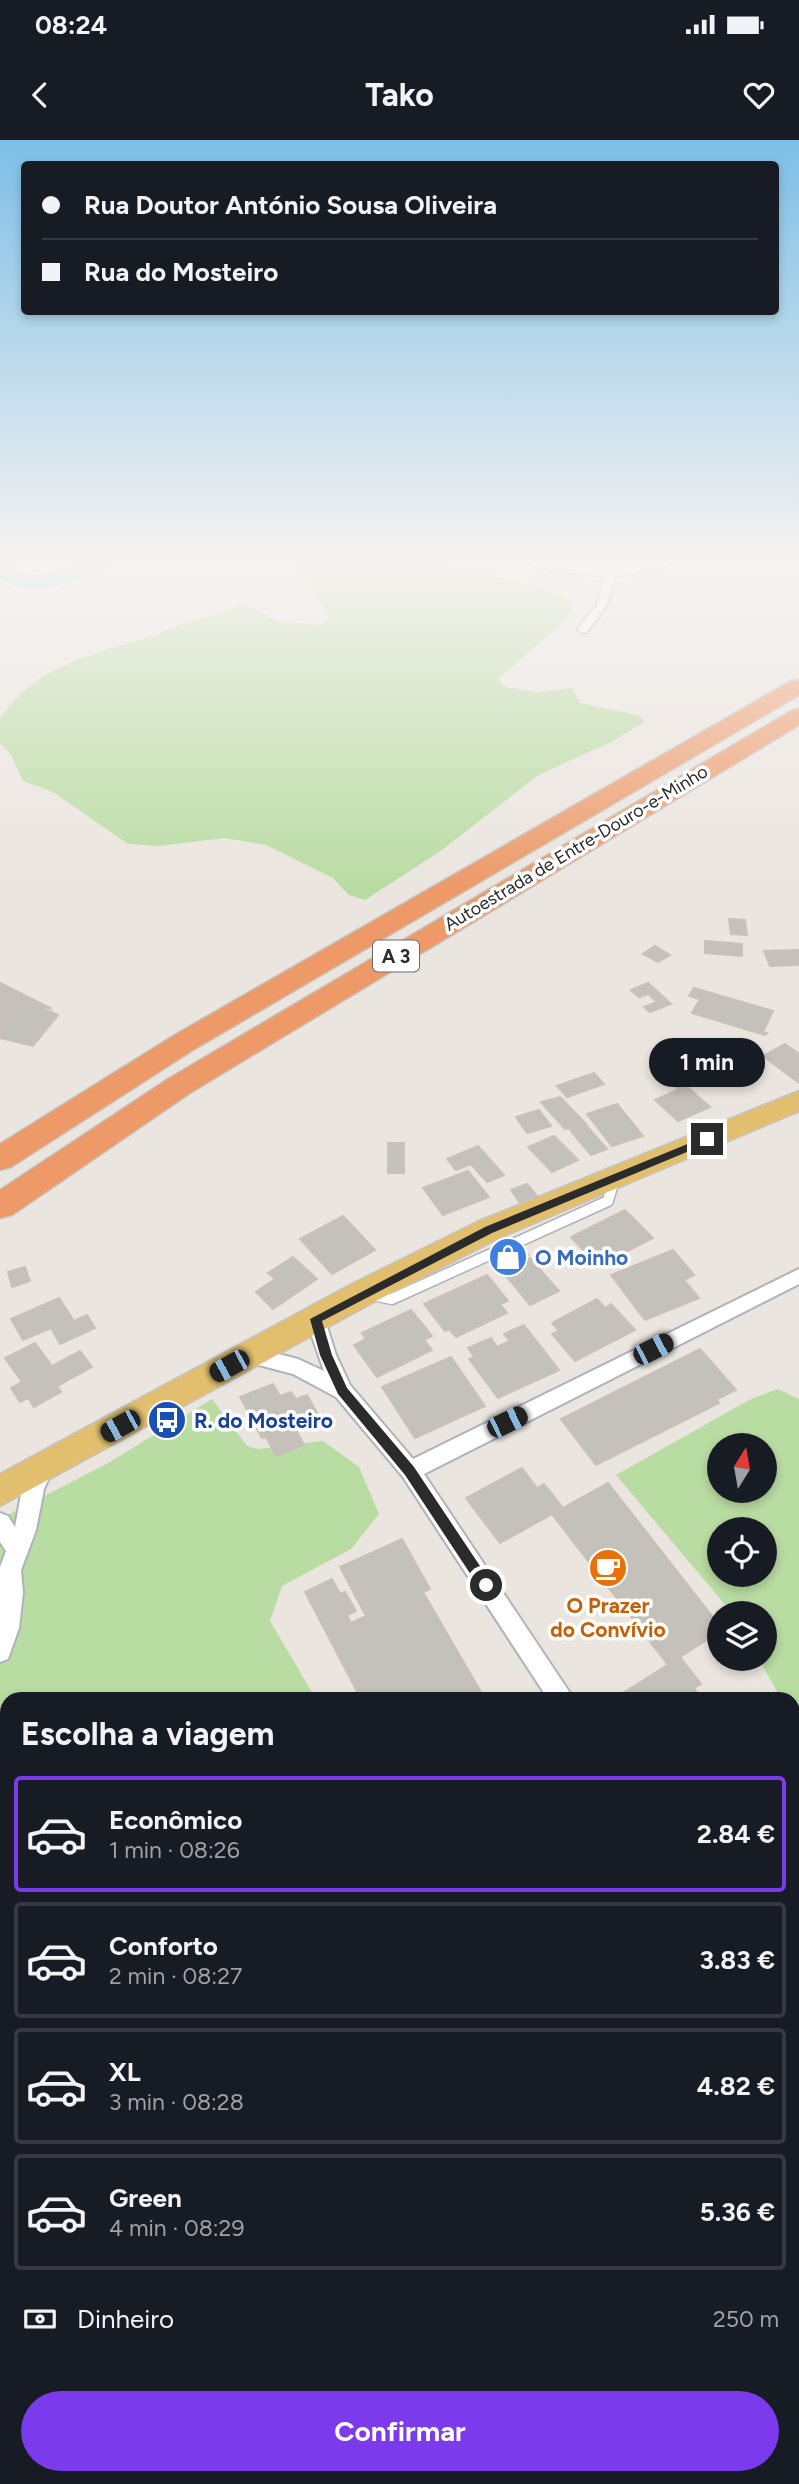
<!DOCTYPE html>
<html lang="pt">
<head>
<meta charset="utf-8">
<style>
	:root { --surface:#171b24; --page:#242831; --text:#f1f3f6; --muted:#9ea1a6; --line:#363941; --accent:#7c3aed }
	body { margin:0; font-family:Figtree,sans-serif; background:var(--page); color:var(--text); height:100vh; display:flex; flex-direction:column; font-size:26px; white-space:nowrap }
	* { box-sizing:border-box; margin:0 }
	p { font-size:23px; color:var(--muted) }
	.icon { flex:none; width:38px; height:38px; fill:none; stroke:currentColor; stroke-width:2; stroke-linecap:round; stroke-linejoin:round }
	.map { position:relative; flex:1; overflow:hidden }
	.drawer { position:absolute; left:0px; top:1552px; width:800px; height:793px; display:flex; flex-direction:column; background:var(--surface); border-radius:21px 21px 0 0; box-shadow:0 4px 10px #0003 }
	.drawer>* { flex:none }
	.hud { position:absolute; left:21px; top:21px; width:758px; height:154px; border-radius:7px; box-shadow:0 4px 10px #0003; display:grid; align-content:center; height:154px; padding:0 21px; background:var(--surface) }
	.needle { width:46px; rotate:11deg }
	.controls { position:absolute; left:707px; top:1293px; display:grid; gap:14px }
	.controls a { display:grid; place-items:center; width:70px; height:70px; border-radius:50%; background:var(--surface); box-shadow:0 4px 10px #0003; font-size:35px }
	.end { position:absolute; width:32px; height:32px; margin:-16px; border:9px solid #2b2b2b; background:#fff; box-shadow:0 0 0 4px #fff }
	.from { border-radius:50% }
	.bubble { position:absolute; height:49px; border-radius:24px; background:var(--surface); box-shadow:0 4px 10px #0003; font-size:23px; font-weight:700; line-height:49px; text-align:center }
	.car { position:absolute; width:21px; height:42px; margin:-21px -10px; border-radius:9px; box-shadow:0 0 5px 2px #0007; background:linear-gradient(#222 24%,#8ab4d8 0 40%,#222 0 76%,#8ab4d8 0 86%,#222 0) }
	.hud b { display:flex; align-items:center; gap:24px; height:66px; font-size:26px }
	.hud b+b { border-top:2px solid var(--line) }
	.hud i { width:18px; height:18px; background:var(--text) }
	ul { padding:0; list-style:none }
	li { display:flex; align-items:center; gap:21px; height:116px; margin:0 14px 10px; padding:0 7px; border:4px solid var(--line); border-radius:7px }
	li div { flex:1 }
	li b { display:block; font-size:26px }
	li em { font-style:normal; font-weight:700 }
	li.selected { border-color:var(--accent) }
	li>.icon { width:63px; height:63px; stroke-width:1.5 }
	h2 { padding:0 21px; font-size:32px; line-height:84px }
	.pay { display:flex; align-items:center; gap:18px; height:77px; padding:0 21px; font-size:26px }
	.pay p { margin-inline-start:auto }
	.cta { display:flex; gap:14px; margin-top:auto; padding:14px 21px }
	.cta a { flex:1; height:80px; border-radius:42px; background:var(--accent); color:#fff; font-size:28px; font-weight:700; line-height:80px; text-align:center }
	.status { display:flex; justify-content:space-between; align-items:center; height:49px; padding:0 35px; background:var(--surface); direction:ltr }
	.status svg { height:19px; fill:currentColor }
	header { display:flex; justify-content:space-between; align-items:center; height:91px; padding:0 21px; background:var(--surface); font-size:32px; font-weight:700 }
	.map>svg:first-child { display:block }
</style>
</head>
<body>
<div class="status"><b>08:24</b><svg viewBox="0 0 49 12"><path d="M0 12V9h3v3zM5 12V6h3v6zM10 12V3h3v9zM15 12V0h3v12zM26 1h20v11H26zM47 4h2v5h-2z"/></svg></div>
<header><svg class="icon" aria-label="back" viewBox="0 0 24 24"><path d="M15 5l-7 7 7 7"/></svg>Tako<svg class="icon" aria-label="heart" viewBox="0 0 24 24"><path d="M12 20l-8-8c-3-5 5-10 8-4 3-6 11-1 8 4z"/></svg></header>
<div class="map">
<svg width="799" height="2344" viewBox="0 0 799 2344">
	<rect width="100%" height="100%" fill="#ebe5df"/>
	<g fill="#b9dca2" fill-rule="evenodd">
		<path d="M296 420H430L535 446 569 460 571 470 559 486 498 539 505 547 538 552 572 548 580 563 641 576 644 582 611 602 538 635 442 710 365 760 349 755 333 738 266 705 225 698 159 706 128 704 53 652 23 641 11 615 0 603V578C37 524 94 515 152 496 164 492 175 486 187 482 209 476 223 475 243 463L279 482 322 485 329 475 309 446Z"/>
		<path d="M778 1249 799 1259V1587L793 1579V1559H781L759 1519H765V1474L732 1473 616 1335 749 1260ZM719 1306H765V1351H719ZM719 1390H765V1435H719Z"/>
		<polygon points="212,1259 247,1306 258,1309 323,1301 359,1327 379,1374 351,1409 282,1446 270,1481 316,1559 7,1559 7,2338 793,2338 793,1798 799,1793 799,2344 0,2344 0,1379 110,1322"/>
	</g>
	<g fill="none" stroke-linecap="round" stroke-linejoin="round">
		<path fill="#7ecee2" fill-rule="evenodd" d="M0 420H16L17 430C41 443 60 428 83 420 91 418 103 419 112 420L109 425C74 442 37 459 0 439Z"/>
	</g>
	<g fill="#c4c0ba" stroke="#c7c1b9" stroke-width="2">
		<polygon points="729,779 745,780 747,795 731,794"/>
		<polygon points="705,801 742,804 742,816 705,813"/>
		<polygon points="655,806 670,815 658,822 643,814"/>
		<polygon points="799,810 799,825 770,826 764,811"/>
		<polygon points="0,843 52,869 30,863 58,875 33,906 0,898"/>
		<polygon points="648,843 671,864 650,872 644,867 657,862 648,854 639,857 631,850"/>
		<polygon points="694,848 773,871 763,892 767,893 765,895 692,873 700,859 689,856"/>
		<polygon points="785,904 799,914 799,943 763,916"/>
		<polygon points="671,931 687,945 678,949 663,935"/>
		<polygon points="594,933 604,944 567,957 557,946"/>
		<polygon points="686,946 710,967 678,981 655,960"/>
		<polygon points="560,957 586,984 565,989 541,962"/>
		<polygon points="617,964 643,996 612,1006 587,974"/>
		<polygon points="539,970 551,986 527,993 516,977"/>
		<polygon points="585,984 607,1009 591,1015 570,990"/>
		<polygon points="554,996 578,1020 552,1032 528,1007"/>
		<rect x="388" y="1003" width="16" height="30"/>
		<polygon points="478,1006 504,1035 487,1042 471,1024 456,1030 447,1019"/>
		<polygon points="468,1031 489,1057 443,1075 423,1048"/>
		<polygon points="527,1044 537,1056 520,1063 511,1050"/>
		<polygon points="625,1070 653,1098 598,1126 571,1097"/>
		<polygon points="343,1076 375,1110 332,1134 300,1099"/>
		<polygon points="521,1108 528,1115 502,1130 495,1123"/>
		<polygon points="673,1110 694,1135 684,1140 699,1158 645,1180 611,1135"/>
		<polygon points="293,1117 317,1139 273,1169 256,1152 275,1139 268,1133"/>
		<polygon points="530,1118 559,1151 530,1165 502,1131"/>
		<polygon points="25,1127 30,1141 12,1147 8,1132"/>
		<polygon points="487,1135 508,1161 500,1164 507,1173 456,1197 449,1189 445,1191 424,1164"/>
		<polygon points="59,1158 74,1181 87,1175 95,1188 60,1204 51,1188 23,1200 11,1179"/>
		<polygon points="597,1159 605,1168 611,1164 635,1190 575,1221 552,1194 559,1191 552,1183"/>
		<polygon points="411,1170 432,1196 424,1200 432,1210 377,1237 354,1205 366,1199 362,1193"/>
		<polygon points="524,1185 559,1230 498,1258 469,1219 474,1217 468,1208 491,1198 497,1207 510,1201 504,1194"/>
		<polygon points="35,1203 52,1226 80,1211 92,1227 57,1246 61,1252 34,1267 28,1258 20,1262 11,1248 22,1242 5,1218"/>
		<polygon points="700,1209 736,1250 717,1259 719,1263 596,1325 561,1279"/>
		<polygon points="451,1217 485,1266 415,1298 382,1247"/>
		<polygon points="273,1244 280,1256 291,1252 296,1259 307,1255 321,1280 296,1290 304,1305 276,1316 266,1297 262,1298 240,1257"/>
		<polygon points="522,1328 537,1348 544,1344 563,1368 500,1403 466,1358"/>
		<polygon points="608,1343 719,1485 719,1492 668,1525 552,1374"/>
		<polygon points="402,1399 430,1449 423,1452 485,1559 361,1559 305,1452 332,1439 340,1454 345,1452 356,1471 347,1475 351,1483 366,1476 340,1427"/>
		<polygon points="680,1517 701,1544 694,1548 702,1559 615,1558"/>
		<polygon points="793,1644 799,1651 799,1756 794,1760"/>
	</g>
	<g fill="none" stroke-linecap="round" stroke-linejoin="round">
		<defs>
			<polyline id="service-far2" points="372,1155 392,1159 608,1061 614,1040"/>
			<polyline id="service-far1" points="793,1617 799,1625"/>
			<polyline id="service" points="793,1782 799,1777"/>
			<g id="minor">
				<polygon points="514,420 603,430 635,428 668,420 683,420 648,432 616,436 606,466 587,492 583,493 577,490 596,466 605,436 559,432"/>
				<polygon points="799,1129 799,1144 424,1334 574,1559 548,1559 403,1337 336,1257 293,1234 244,1221 241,1215 244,1209 251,1207 298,1219 324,1231 306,1179 309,1174 316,1171 323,1174 336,1215 350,1245 413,1319"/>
				<polygon points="43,1318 50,1321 54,1327 44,1349 36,1390 21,1430 23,1453 19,1488 8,1519 0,1522 0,1427 6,1411 0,1402 0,1373 8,1376 15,1387 22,1349 36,1321"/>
			</g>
			<polygon id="primary" points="799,951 799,971 499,1098 372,1163 0,1366 0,1334 350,1145 477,1082"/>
			<g id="motorway">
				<polygon points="799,540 799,555 193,910 11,1027 0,1030 0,1004 173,896 791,541"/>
				<polygon points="799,569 799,585 190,953 12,1075 0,1078 0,1050 168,939 791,571"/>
			</g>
		</defs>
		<use href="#service-far2" stroke="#afb2ba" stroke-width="13"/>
		<use href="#service-far1" stroke="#afb2ba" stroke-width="15"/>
		<use href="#service" stroke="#afb2ba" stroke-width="18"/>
		<use href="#minor" stroke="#afb2ba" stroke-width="4"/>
		<use href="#primary" stroke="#c4c4c4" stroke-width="3"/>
		<use href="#motorway" stroke="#c4c4c4" stroke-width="3"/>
		<use href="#service-far2" stroke="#fff" stroke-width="10"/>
		<use href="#service-far1" stroke="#fff" stroke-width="11"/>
		<use href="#service" stroke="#fff" stroke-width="15"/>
		<use href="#minor" fill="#fff" fill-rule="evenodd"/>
		<use href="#primary" fill="#e2bf6e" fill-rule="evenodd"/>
		<use href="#motorway" fill="#ed9968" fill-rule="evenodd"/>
	</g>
	<linearGradient id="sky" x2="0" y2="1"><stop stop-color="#7dbee6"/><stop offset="0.56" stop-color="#f6f3f1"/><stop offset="1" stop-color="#f6f3f1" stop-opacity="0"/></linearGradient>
	<rect width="799" height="748" fill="url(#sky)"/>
	<polygon fill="#2b2b2b" points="707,996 712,999 711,1002 492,1093 322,1181 332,1215 347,1248 414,1327 490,1441 490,1450 481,1450 405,1335 338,1254 320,1215 310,1179 485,1087"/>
	<defs>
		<symbol id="shop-disc" viewBox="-11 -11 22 22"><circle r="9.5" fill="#3f7fe0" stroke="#fff"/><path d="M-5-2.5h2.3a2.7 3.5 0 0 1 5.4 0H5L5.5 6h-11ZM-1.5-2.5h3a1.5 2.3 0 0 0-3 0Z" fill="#fff"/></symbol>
		<symbol id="bus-disc" viewBox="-11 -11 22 22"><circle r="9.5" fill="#1a4fb4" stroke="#fff"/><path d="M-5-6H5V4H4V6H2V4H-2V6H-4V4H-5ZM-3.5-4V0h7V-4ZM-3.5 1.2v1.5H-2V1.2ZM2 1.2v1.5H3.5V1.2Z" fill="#fff"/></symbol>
		<symbol id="cafe-disc" viewBox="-11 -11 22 22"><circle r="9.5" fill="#e8710a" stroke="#fff"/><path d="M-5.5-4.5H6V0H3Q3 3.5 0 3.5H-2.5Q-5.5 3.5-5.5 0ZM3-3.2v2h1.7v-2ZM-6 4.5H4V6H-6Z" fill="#fff"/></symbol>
	</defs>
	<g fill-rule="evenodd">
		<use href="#shop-disc" x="486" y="1095" width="44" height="44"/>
		<use href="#bus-disc" x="145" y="1258" width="44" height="44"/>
		<use href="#cafe-disc" x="586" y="1406" width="44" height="44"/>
	</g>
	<g text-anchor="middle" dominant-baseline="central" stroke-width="7" stroke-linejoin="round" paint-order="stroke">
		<g font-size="18" fill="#2b2b2b" stroke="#fff">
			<text transform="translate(576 708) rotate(-31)">Autoestrada de Entre-Douro-e-Minho</text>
		</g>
		<rect fill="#fff" stroke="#6b6b6b" stroke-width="2" x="373" y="800.5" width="46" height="31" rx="5"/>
		<g font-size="19" font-weight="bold" fill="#2b2b2b">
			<text x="396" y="816">A 3</text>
		</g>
		<g font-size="21" font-weight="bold" fill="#366cbe" stroke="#fff" text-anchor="start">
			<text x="535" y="1117">O Moinho</text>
		</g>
		<g font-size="21" font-weight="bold" fill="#164399" stroke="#fff" text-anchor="start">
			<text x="194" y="1280">R. do Mosteiro</text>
		</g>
		<g font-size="21" font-weight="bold" fill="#c56008" stroke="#fff">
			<text x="608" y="1465">O Prazer<tspan x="608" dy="24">do Convívio</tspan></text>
		</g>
	</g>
</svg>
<div class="controls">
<a><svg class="needle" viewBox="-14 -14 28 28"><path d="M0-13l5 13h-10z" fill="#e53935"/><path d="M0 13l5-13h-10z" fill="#9ea1a6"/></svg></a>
<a><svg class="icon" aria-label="locate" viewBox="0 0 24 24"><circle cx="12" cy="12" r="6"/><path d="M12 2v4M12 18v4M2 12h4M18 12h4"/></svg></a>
<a><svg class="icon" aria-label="layers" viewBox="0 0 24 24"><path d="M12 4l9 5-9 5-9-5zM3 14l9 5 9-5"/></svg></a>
</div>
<i class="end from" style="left:486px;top:1445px"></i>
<i class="end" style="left:707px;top:999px"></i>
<div class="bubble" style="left:649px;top:898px;width:116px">1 min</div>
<i class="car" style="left:653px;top:1209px;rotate:63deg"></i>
<i class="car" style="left:229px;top:1226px;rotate:241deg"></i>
<i class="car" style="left:507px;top:1282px;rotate:64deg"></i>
<i class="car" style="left:120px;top:1286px;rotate:241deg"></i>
<div class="hud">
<b><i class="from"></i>Rua Doutor António Sousa Oliveira</b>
<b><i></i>Rua do Mosteiro</b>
</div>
<section class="drawer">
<h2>Escolha a viagem</h2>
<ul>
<li class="selected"><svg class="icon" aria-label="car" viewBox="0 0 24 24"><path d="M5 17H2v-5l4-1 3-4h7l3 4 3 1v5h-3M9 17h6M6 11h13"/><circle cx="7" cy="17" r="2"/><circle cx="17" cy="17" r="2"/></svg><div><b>Econômico</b><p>1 min · 08:26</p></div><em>2.84 €</em></li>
<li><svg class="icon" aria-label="car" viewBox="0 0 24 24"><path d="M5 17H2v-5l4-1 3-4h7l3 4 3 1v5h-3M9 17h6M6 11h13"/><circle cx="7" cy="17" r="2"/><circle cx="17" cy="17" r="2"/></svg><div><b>Conforto</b><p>2 min · 08:27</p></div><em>3.83 €</em></li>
<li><svg class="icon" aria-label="car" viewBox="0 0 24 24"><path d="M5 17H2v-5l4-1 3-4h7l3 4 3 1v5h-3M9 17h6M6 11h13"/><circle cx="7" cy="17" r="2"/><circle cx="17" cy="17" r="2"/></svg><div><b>XL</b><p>3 min · 08:28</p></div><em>4.82 €</em></li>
<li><svg class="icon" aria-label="car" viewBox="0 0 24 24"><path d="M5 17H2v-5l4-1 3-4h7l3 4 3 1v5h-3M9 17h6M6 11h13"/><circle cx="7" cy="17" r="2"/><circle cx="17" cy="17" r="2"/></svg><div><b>Green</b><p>4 min · 08:29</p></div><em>5.36 €</em></li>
</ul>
<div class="pay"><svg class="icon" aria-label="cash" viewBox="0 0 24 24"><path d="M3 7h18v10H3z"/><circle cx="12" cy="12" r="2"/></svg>Dinheiro<p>250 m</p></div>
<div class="cta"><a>Confirmar</a></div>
</section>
</div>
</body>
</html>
